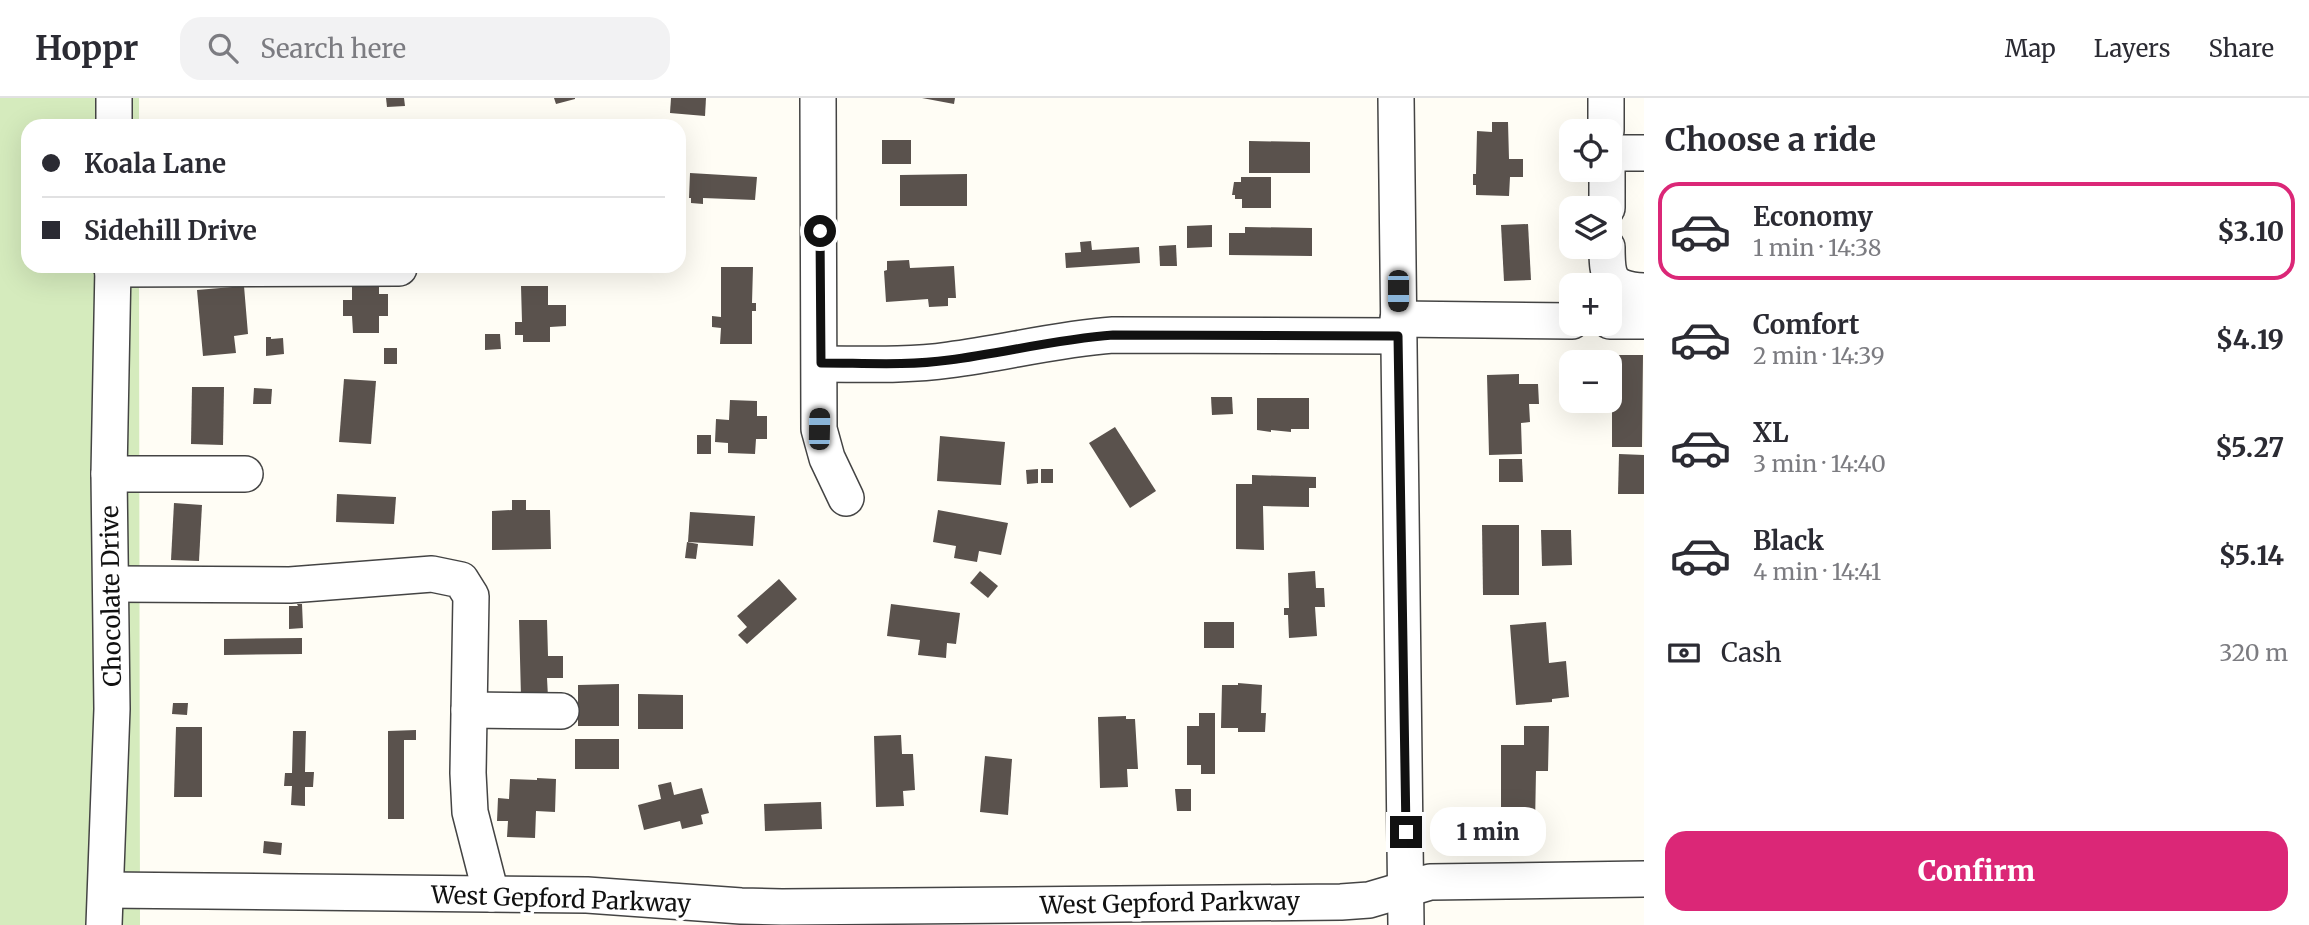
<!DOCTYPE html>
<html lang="en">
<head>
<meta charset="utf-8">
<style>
	:root { --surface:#fff; --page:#f2f2f3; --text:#2b2b33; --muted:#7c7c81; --line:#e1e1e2; --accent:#db2777 }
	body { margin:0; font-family:Merriweather,serif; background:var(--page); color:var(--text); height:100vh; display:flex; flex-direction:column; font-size:26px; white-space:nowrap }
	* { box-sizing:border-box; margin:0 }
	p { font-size:23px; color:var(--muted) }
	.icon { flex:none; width:38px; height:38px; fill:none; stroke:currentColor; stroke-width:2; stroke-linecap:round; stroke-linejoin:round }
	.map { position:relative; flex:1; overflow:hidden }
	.details { display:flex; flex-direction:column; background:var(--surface); width:665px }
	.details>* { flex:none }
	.banner { position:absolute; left:21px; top:21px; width:665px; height:154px; border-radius:21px; box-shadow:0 7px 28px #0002; display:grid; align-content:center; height:154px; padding:0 21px; background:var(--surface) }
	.fabs { position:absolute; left:1559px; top:21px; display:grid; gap:14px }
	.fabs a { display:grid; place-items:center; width:63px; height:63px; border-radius:14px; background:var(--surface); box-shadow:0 7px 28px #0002; font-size:35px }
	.end { position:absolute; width:32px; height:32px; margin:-16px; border:9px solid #111; background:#fff; box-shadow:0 0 0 4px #fff }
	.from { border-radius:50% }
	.bubble { position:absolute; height:49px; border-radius:21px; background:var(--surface); box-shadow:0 7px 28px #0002; font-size:23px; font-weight:800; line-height:49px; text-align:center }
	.car { position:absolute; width:21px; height:42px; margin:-21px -10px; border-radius:9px; box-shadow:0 0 5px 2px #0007; background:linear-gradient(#222 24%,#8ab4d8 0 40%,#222 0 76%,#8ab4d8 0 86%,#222 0) }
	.banner b { display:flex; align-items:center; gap:24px; height:66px; font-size:26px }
	.banner b+b { border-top:2px solid var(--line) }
	.banner i { width:18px; height:18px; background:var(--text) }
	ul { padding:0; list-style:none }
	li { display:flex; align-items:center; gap:21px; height:98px; margin:0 14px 10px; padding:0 7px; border:4px solid transparent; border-radius:21px }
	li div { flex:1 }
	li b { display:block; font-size:26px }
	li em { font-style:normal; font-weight:800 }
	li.selected { border-color:var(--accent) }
	li>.icon { width:63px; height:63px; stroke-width:1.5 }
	h2 { padding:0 21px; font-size:32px; line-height:84px }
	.pay { display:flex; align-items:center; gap:18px; height:77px; padding:0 21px; font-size:26px }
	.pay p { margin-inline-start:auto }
	.cta { display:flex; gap:14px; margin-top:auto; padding:14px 21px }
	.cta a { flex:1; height:80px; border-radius:21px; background:var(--accent); color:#fff; font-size:28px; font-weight:800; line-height:80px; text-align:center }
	header { display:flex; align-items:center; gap:42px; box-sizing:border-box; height:98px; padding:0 35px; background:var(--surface); border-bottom:2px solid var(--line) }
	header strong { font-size:33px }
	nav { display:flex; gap:38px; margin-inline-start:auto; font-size:24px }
	.search { width:490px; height:63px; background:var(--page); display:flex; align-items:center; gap:18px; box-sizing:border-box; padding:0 24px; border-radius:21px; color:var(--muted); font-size:26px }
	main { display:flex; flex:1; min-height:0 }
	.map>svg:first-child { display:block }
</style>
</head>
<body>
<header>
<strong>Hoppr</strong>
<div class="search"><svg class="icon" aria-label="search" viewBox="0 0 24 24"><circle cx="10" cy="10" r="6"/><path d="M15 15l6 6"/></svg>Search here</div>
<nav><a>Map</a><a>Layers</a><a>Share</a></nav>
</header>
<main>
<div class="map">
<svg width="1644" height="827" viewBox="0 0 1644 827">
	<rect width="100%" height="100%" fill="#fffdf5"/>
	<polygon fill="#d5ebbd" points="0,0 139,0 139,28 28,28 28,168 139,168 140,827 0,827"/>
	<g fill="#5a524d">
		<polygon points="386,0 404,0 405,8 387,9"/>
		<polygon points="554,0 575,0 575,1 556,6"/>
		<polygon points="671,0 706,0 705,18 670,15"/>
		<polygon points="922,0 955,0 954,6"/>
		<polygon points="1492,24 1508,24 1509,61 1523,61 1523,79 1510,79 1509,98 1476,97 1476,87 1473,87 1473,76 1476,76 1477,33 1492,34"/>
		<rect x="882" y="42" width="29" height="24"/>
		<polygon points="1249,43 1310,44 1310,75 1249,75"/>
		<polygon points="690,75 757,79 755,102 703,100 703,106 691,105 691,100 689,100"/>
		<polygon points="967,76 967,108 900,108 900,77"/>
		<polygon points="1241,79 1271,79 1271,110 1242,110 1242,101 1235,101 1235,97 1232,97 1234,84 1241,84"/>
		<polygon points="1528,126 1531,182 1504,183 1501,127"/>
		<polygon points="1212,127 1212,149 1187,150 1187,128"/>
		<polygon points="1245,129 1312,130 1312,158 1229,157 1229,135 1245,135"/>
		<polygon points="1091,143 1092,152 1139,149 1140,165 1066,170 1065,155 1081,154 1080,144"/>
		<polygon points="1176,147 1177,168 1160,168 1159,148"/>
		<polygon points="909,162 910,170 954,168 956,200 948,200 948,208 929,209 928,201 886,204 884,173 887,172 887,163"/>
		<polygon points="721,169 753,169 752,205 756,205 756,213 752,213 752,246 720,246 721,230 712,229 712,218 721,219"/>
		<polygon points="244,188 248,236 234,238 236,255 203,258 197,192"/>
		<polygon points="352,188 379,188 379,196 388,196 388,218 379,218 379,235 353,235 352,218 343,218 343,202 352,202"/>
		<polygon points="521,188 548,188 548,207 566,207 566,228 550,229 550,244 523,244 523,237 515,237 515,224 522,224"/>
		<polygon points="485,236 500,236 501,251 485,252"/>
		<polygon points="266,239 271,239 271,241 283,240 284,256 266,258"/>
		<rect x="384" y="250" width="13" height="16"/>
		<polygon points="1612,257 1643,257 1642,349 1612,349 1612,309 1588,309 1588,303 1610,303"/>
		<polygon points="1519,276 1519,286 1538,286 1539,306 1529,306 1530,324 1521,325 1522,356 1489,357 1487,277"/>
		<polygon points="344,281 376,283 371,346 339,344"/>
		<polygon points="192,289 224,289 223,347 191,346"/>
		<polygon points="254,290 272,291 271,306 253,306"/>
		<polygon points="1211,299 1232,299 1233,316 1212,317"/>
		<polygon points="1257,300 1309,300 1309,331 1291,331 1291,334 1271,332 1271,334 1257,332"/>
		<polygon points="730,302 757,303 757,318 767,318 767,341 756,341 755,356 728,355 728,345 715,344 716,321 729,322"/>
		<polygon points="1115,329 1156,393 1130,410 1089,345"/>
		<rect x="697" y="337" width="14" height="19"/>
		<polygon points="940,338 1005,344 1001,387 937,383"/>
		<polygon points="1619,356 1644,357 1644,396 1618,396"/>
		<polygon points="1499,361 1522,361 1523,384 1499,384"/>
		<polygon points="1038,371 1038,385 1027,386 1026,372"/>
		<rect x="1041" y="371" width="12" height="14"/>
		<polygon points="1252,377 1316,379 1316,390 1309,390 1309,409 1263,408 1264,452 1236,451 1236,386 1252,386"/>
		<polygon points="337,396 396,399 394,426 336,424"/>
		<polygon points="512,402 526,402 526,412 550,412 551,451 492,452 492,413 512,412"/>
		<polygon points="174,405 202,407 199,463 171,462"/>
		<polygon points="938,412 1008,425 1001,457 979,453 977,464 954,460 956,448 933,444"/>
		<polygon points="690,414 755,418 753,448 688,444"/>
		<polygon points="1482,427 1519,427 1519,497 1483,497"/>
		<polygon points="1541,432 1571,432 1572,467 1542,468"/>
		<polygon points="687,444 698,446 696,461 685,460"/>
		<polygon points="980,473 998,488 988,500 970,485"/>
		<polygon points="1315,473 1316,490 1324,490 1325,509 1315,509 1317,538 1289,540 1288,517 1284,517 1284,510 1289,510 1288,475"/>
		<polygon points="779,481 797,501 747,546 738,537 747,529 737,518"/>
		<polygon points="297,506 302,506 303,530 289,531 289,508 298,508"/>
		<polygon points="891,506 960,515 956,546 947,545 946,560 918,557 920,542 887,538"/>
		<polygon points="519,522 547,522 548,558 563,558 563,580 547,580 548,599 521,599"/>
		<rect x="1204" y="524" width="30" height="26"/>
		<polygon points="1546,524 1549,565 1566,563 1569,599 1552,601 1552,604 1516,607 1510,527"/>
		<polygon points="302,540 302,556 224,557 224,541"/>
		<polygon points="1238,585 1262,587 1261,615 1266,615 1265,634 1238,634 1238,630 1221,630 1222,587 1238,587"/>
		<polygon points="619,586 619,628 578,628 578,587"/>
		<polygon points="638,596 683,597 683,631 638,631"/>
		<polygon points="173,605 188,605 187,617 172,616"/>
		<polygon points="1199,615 1215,615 1215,676 1201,676 1201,667 1187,667 1187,628 1199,628"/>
		<polygon points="1126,618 1126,621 1135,621 1138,671 1127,671 1128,689 1100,690 1098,619"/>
		<polygon points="1524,628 1549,628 1548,673 1536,673 1535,727 1501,727 1501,647 1524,647"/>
		<polygon points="176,629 202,629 202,699 174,699"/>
		<polygon points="416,632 416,642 404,642 404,721 388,721 388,633"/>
		<polygon points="293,633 306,633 305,674 314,674 313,689 305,689 305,708 291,707 292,688 284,688 285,675 292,675"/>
		<polygon points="901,637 902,656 913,656 915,692 903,693 904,708 876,709 874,638"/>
		<rect x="575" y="641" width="44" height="30"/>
		<polygon points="985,658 1012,661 1008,717 980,714"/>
		<polygon points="537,680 556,681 555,714 536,713 535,740 507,739 508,723 497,723 498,700 509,701 510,681 537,682"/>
		<polygon points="671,684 674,697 702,690 709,715 701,717 703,726 682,731 680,723 644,732 638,707 661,701 658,687"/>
		<polygon points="1175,691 1191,691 1191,713 1177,713"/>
		<polygon points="821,704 822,731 765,733 764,706"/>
		<polygon points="264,743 282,745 281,757 263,755"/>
	</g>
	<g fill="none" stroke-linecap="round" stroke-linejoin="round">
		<defs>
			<g id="minor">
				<polyline points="818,0 819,331 827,360 846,400"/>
				<polyline points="1396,0 1406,827"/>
				<polyline points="1606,0 1606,33"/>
				<polyline points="114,28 114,0"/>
				<polyline points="1610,55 1644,55"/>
				<polyline points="1607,72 1607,110"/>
				<path d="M1607 149C1607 180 1609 191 1644 193"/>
				<polyline points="112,171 399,170"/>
				<polyline points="1398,221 1572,223"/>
				<polyline points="1610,223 1644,223"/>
				<path d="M821 266C863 266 907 268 949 262 1004 255 1057 241 1113 237L1398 238"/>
				<polyline points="109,376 245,376"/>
				<polyline points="111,486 290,487 432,476 461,482 471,498 468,675 470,714 491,796"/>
				<polyline points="469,612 561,613"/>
				<polyline points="106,792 587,797 741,808 782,809 1341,804 1369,802 1430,784 1644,781"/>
				<polyline points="104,827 112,611 109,376 113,168"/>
			</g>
		</defs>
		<use href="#minor" stroke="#444" stroke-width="38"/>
		<use href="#minor" stroke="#fff" stroke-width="35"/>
	</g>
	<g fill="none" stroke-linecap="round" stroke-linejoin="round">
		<path stroke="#111" stroke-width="9" d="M820 133 821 265C863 265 907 268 949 262 1004 255 1057 241 1113 237L1398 238 1406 734"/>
	</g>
	<g text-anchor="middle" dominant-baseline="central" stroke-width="7" stroke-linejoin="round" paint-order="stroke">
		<g font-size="24" fill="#111" stroke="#fff">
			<text transform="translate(111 498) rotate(-91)">Chocolate Drive</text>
			<text transform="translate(561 801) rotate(2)">West Gepford Parkway</text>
			<text transform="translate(1170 805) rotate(-1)">West Gepford Parkway</text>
		</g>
	</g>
</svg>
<div class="fabs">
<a><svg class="icon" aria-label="locate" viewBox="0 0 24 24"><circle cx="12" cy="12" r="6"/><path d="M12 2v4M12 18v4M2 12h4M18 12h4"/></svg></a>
<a><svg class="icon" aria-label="layers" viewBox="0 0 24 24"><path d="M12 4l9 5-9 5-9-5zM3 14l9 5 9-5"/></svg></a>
<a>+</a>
<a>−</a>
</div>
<i class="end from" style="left:820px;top:133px"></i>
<i class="end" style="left:1406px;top:734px"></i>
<div class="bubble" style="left:1430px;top:709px;width:116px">1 min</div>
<i class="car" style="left:1398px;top:193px;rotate:180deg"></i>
<i class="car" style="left:819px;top:331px;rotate:1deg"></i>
<div class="banner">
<b><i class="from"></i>Koala Lane</b>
<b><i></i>Sidehill Drive</b>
</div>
</div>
<section class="details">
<h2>Choose a ride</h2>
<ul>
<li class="selected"><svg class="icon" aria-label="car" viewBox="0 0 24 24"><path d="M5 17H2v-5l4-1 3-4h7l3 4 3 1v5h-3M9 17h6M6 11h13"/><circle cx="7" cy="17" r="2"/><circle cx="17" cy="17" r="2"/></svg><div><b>Economy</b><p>1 min · 14:38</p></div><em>$3.10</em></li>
<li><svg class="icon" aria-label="car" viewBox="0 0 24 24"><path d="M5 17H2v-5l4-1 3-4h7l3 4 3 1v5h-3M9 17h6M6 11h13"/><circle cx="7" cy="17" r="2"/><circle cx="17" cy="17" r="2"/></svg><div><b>Comfort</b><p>2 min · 14:39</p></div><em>$4.19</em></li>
<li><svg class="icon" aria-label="car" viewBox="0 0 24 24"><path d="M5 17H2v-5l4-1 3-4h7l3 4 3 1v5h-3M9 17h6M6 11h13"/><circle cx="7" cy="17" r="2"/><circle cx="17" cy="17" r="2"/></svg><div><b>XL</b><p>3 min · 14:40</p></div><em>$5.27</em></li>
<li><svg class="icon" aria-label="car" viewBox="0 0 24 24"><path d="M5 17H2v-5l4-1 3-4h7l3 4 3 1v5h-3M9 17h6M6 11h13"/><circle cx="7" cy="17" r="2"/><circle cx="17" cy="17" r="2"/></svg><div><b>Black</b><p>4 min · 14:41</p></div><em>$5.14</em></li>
</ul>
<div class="pay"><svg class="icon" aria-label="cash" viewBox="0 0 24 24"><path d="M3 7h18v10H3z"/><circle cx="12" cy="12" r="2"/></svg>Cash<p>320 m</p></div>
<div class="cta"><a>Confirm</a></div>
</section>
</main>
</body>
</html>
